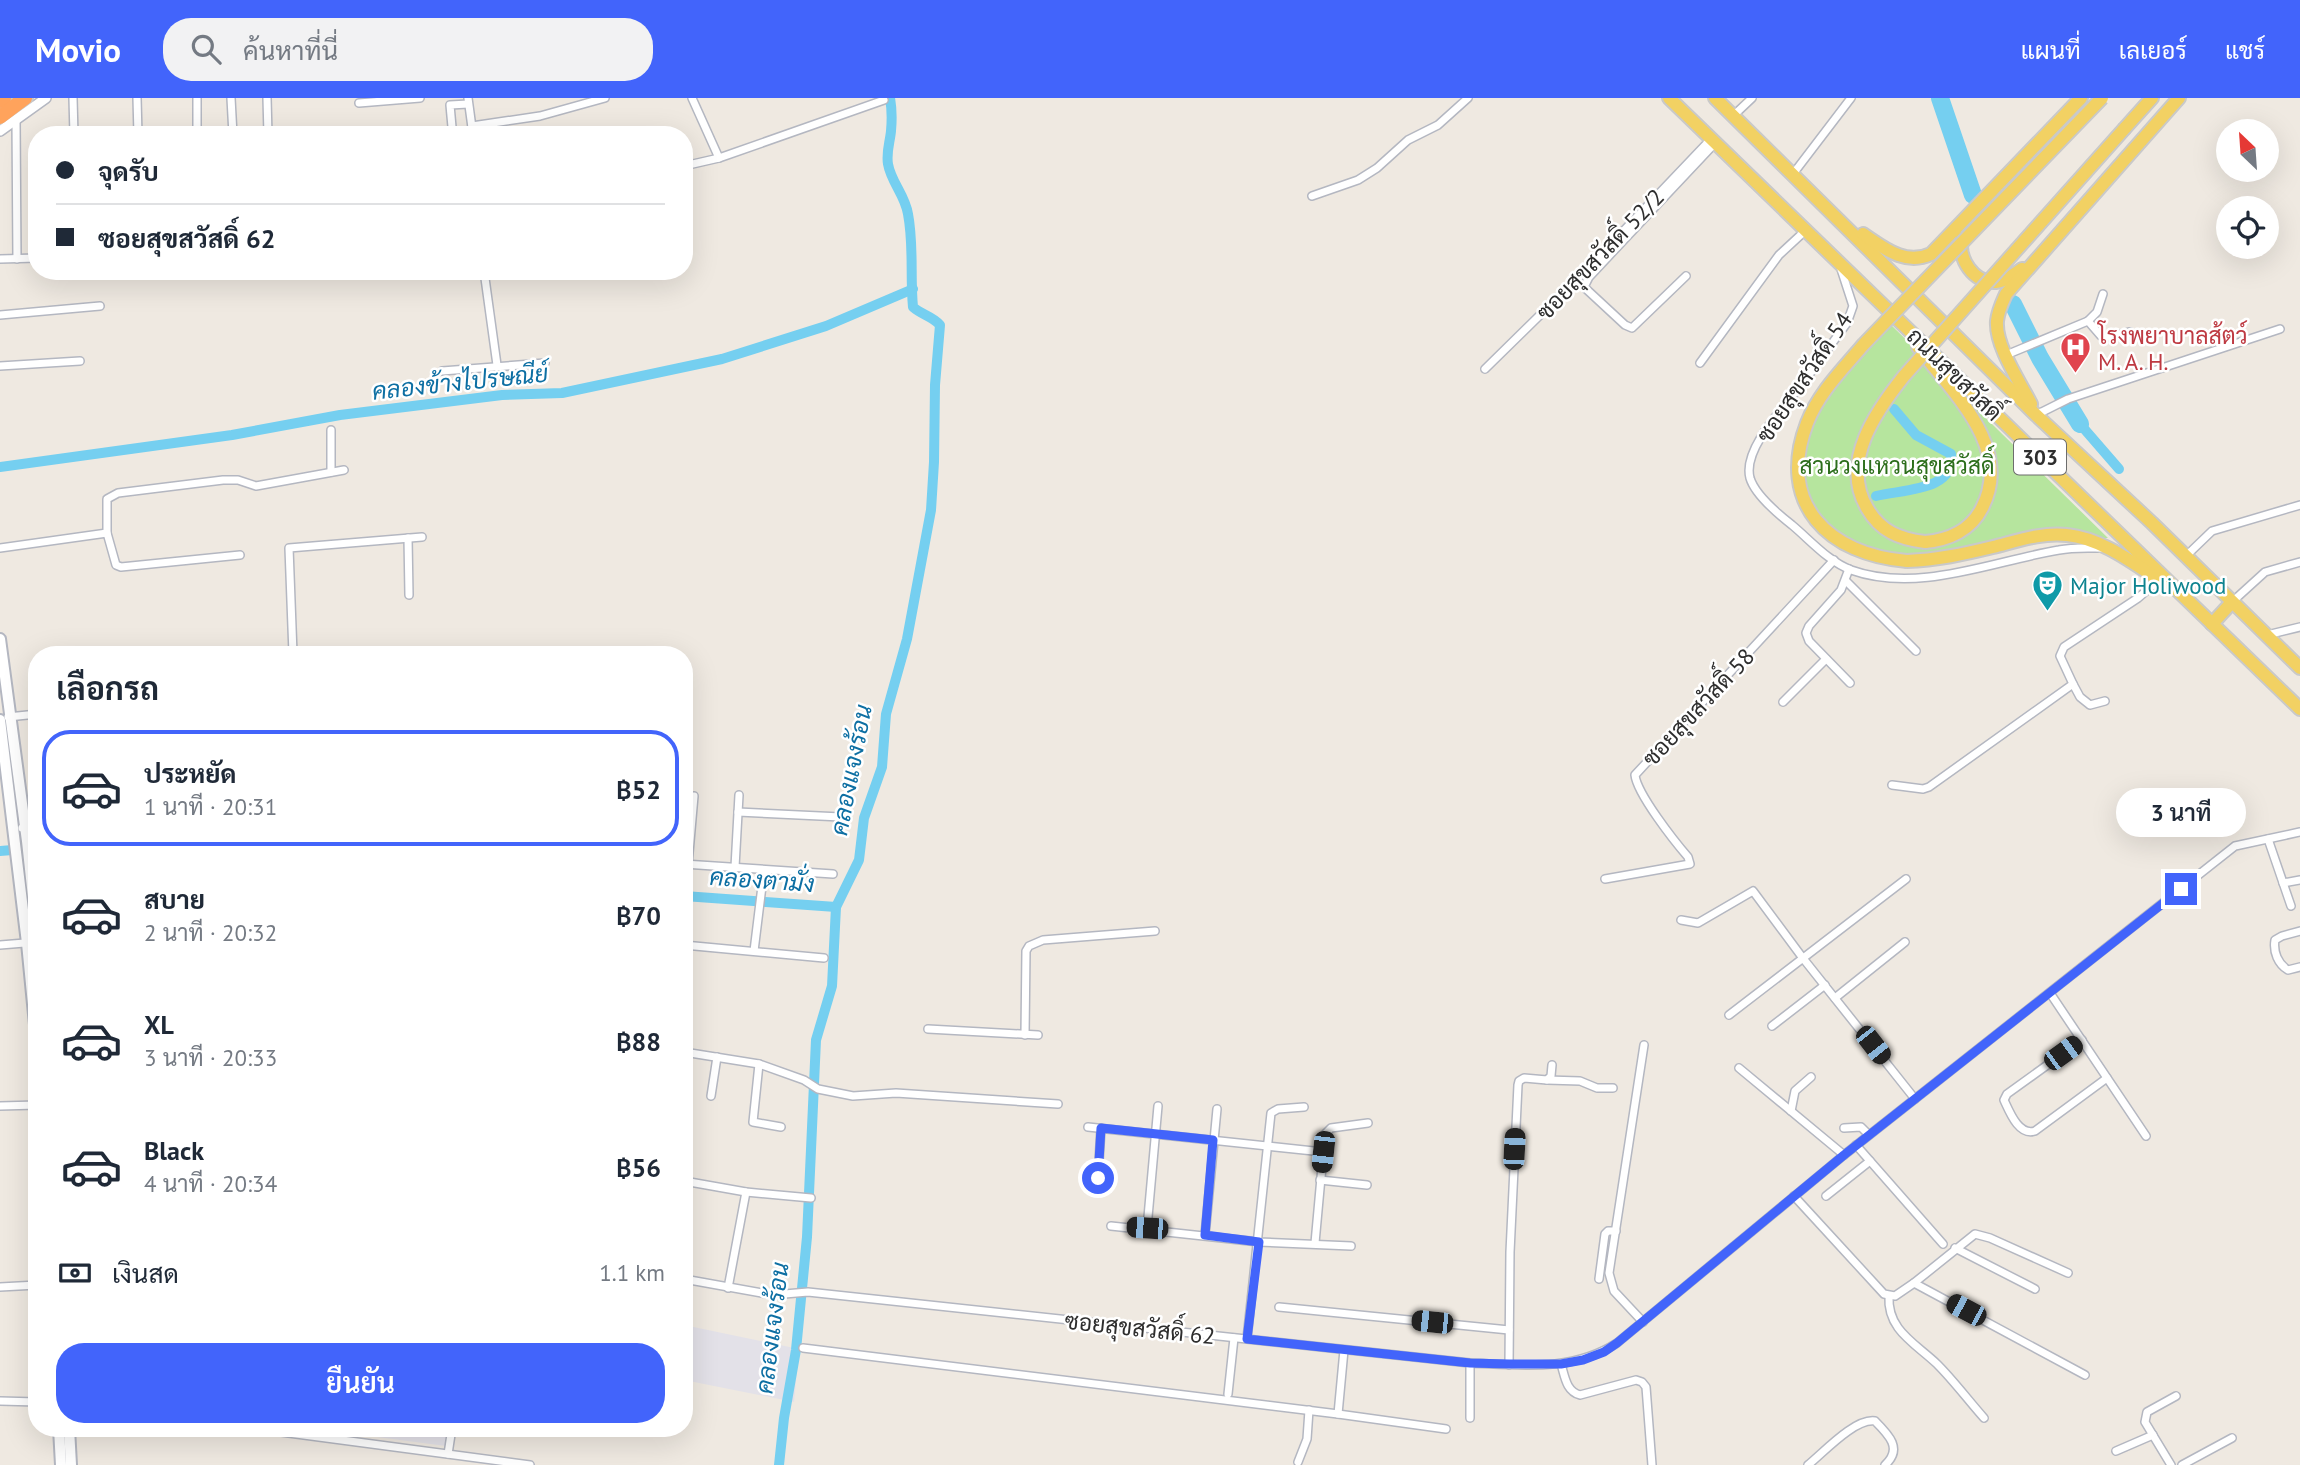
<!DOCTYPE html>
<html lang="th">
<head>
<meta charset="utf-8">
<style>
	:root { --surface:#fff; --page:#f2f2f3; --text:#1f2937; --muted:#747a83; --line:#e0e1e3; --accent:#4264fb }
	body { margin:0; font-family:"PT Sans",Sarabun,sans-serif; background:var(--page); color:var(--text); height:100vh; display:flex; flex-direction:column; font-size:26px; white-space:nowrap }
	* { box-sizing:border-box; margin:0 }
	p { font-size:23px; color:var(--muted) }
	.icon { flex:none; width:38px; height:38px; fill:none; stroke:currentColor; stroke-width:2; stroke-linecap:round; stroke-linejoin:round }
	.map { position:relative; flex:1; overflow:hidden }
	.side { position:absolute; left:28px; top:548px; width:665px; height:791px; display:flex; flex-direction:column; background:var(--surface); border-radius:28px; box-shadow:0 7px 28px #0002 }
	.side>* { flex:none }
	.top-card { position:absolute; left:28px; top:28px; width:665px; height:154px; border-radius:28px; box-shadow:0 7px 28px #0002; display:grid; align-content:center; height:154px; padding:0 28px; background:var(--surface) }
	.needle { width:46px; rotate:335deg }
	.controls { position:absolute; left:2216px; top:21px; display:grid; gap:14px }
	.controls a { display:grid; place-items:center; width:63px; height:63px; border-radius:50%; background:var(--surface); box-shadow:0 7px 28px #0002; font-size:35px }
	.end { position:absolute; width:32px; height:32px; margin:-16px; border:9px solid #4264fb; background:#fff; box-shadow:0 0 0 4px #fff }
	.from { border-radius:50% }
	.bubble { position:absolute; height:49px; border-radius:24px; background:var(--surface); box-shadow:0 7px 28px #0002; font-size:23px; font-weight:600; line-height:49px; text-align:center }
	.car { position:absolute; width:21px; height:42px; margin:-21px -10px; border-radius:9px; box-shadow:0 0 5px 2px #0007; background:linear-gradient(#222 24%,#8ab4d8 0 40%,#222 0 76%,#8ab4d8 0 86%,#222 0) }
	.top-card b { display:flex; align-items:center; gap:24px; height:66px; font-size:26px }
	.top-card b+b { border-top:2px solid var(--line) }
	.top-card i { width:18px; height:18px; background:var(--text) }
	ul { padding:0; list-style:none }
	li { display:flex; align-items:center; gap:21px; height:116px; margin:0 14px 10px; padding:0 14px; border:4px solid transparent; border-radius:28px }
	li div { flex:1 }
	li b { display:block; font-size:26px }
	li em { font-style:normal; font-weight:600 }
	li.selected { border-color:var(--accent) }
	li>.icon { width:63px; height:63px; stroke-width:1.5 }
	h2 { padding:0 28px; font-size:32px; line-height:84px }
	.pay { display:flex; align-items:center; gap:18px; height:77px; padding:0 28px; font-size:26px }
	.pay p { margin-inline-start:auto }
	.action { display:flex; gap:14px; margin-top:auto; padding:14px 28px }
	.action a { flex:1; height:80px; border-radius:28px; background:var(--accent); color:#fff; font-size:28px; font-weight:600; line-height:80px; text-align:center }
	header { display:flex; align-items:center; gap:42px; box-sizing:border-box; height:98px; padding:0 35px; background:var(--accent); color:#fff }
	header strong { font-size:33px }
	nav { display:flex; gap:38px; margin-inline-start:auto; font-size:24px }
	.search { width:490px; height:63px; background:var(--page); display:flex; align-items:center; gap:18px; box-sizing:border-box; padding:0 24px; border-radius:28px; color:var(--muted); font-size:26px }
	.map>svg:first-child { display:block }
</style>
</head>
<body>
<header>
<strong>Movio</strong>
<div class="search"><svg class="icon" aria-label="search" viewBox="0 0 24 24"><circle cx="10" cy="10" r="6"/><path d="M15 15l6 6"/></svg>ค้นหาที่นี่</div>
<nav><a>แผนที่</a><a>เลเยอร์</a><a>แชร์</a></nav>
</header>
<div class="map">
<svg width="2300" height="1367" viewBox="0 0 2300 1367">
	<rect width="100%" height="100%" fill="#efe9e1"/>
	<g fill="#e3e1e8">
		<polygon points="684,1227 799,1251 794,1304 684,1282"/>
		<polygon points="308,1330 449,1330 446,1348"/>
	</g>
	<polygon fill="#b6e59e" points="1887,223 2108,440 2032,441 1891,464 1810,420 1796,362 1822,297"/>
	<g fill="none" stroke-linecap="round" stroke-linejoin="round">
		<g stroke="#75cff0" stroke-width="10">
			<polyline points="2080,326 2119,371"/>
			<polyline points="0,369 232,337 340,317 502,297 562,295 722,261 826,228 913,191"/>
			<path d="M1876 398C1903 391 1955 394 1951 356L1916 337 1894 311"/>
			<polyline points="0,753 37,750"/>
			<polyline points="684,798 836,809"/>
			<path d="M779 1367 784 1320 796 1252 807 1139 816 942 832 888 836 809 859 762 864 720 882 669 886 616 907 541 931 412 934 364 935 287 940 227C932 218 922 217 913 209 910 178 914 147 908 116 905 97 891 84 888 66 886 54 890 44 891 33 892 22 892 11 890 0"/>
		</g>
		<g stroke="#75cff0" stroke-width="18">
			<polyline points="1940,0 1973,97"/>
			<polyline points="2013,206 2040,260 2080,326"/>
		</g>
		<defs>
			<g id="minor">
				<polyline points="73,0 74,37"/>
				<polyline points="137,0 138,37"/>
				<polyline points="197,0 197,37"/>
				<polyline points="231,0 233,37"/>
				<polyline points="267,0 268,37"/>
				<polyline points="468,0 473,37"/>
				<polyline points="692,0 719,60"/>
				<polyline points="359,5 420,0"/>
				<polyline points="1733,18 1752,0"/>
				<polyline points="16,22 17,161"/>
				<polyline points="472,28 540,18 605,0"/>
				<polyline points="448,37 452,29 450,7 468,6"/>
				<polyline points="684,68 719,60 884,2"/>
				<polyline points="1793,76 1851,0"/>
				<polyline points="1312,98 1358,82 1377,70 1408,42 1438,27 1468,0"/>
				<polyline points="0,161 37,160"/>
				<path d="M1841 171 1853 208 1847 225C1832 245 1818 265 1803 285 1787 306 1742 350 1750 380 1755 397 1778 416 1792 427 1810 442 1829 464 1851 472 1918 496 1993 463 2059 452 2073 449 2088 450 2102 450"/>
				<polyline points="484,173 497,267"/>
				<polyline points="1686,178 1632,230 1625,227 1584,189 1589,179 1716,44"/>
				<polyline points="0,217 100,208"/>
				<polyline points="2088,223 2097,214 2103,196"/>
				<polyline points="2006,257 2088,223 2101,238 2108,239 2130,234"/>
				<polyline points="1700,265 1779,157 1806,132"/>
				<polyline points="0,268 80,263"/>
				<polyline points="1485,271 1592,166 1712,40"/>
				<polyline points="442,273 545,265"/>
				<polyline points="2036,317 2068,301 2280,231"/>
				<polyline points="331,374 331,332"/>
				<polyline points="408,440 409,497"/>
				<polyline points="0,450 107,435"/>
				<polyline points="240,457 121,469 116,467 107,435 107,401 118,395 223,382 238,382 256,388 344,372"/>
				<polyline points="2186,458 2212,433 2300,407"/>
				<polyline points="1849,471 1841,492 1809,528 1806,535 1809,543 1850,585"/>
				<polyline points="1846,483 1916,553"/>
				<polyline points="2232,504 2265,474 2300,464"/>
				<polyline points="2267,537 2300,529"/>
				<polyline points="293,556 289,450 422,439"/>
				<polyline points="2073,586 2080,599 2090,607 2105,603"/>
				<polyline points="1783,604 1826,561"/>
				<polyline points="8,619 37,616"/>
				<polyline points="1892,687 1923,691 1929,689 2073,586 2060,558 2064,549 2138,500 2159,482"/>
				<polyline points="738,714 841,719"/>
				<polyline points="22,730 37,729"/>
				<polyline points="2268,741 2291,808"/>
				<polyline points="684,766 833,776"/>
				<polyline points="688,766 694,698"/>
				<polyline points="735,769 739,697"/>
				<path d="M1605 781 1690 766 1688 759C1675 744 1637 696 1635 677L1834 462"/>
				<polyline points="2283,785 2300,782"/>
				<polyline points="1681,822 1698,825 1753,793 1802,859 1915,1001"/>
				<path d="M2300 833 2282 838 2275 842C2273 854 2278 866 2288 872L2300 869"/>
				<polyline points="0,847 37,844"/>
				<polyline points="684,847 824,860"/>
				<polyline points="754,853 764,772"/>
				<polyline points="2050,895 2146,1038"/>
				<polyline points="1835,900 1905,844"/>
				<polyline points="1729,917 1906,781"/>
				<polyline points="1772,928 1825,887"/>
				<polyline points="928,931 1038,937"/>
				<polyline points="1025,937 1026,853 1029,848 1043,842 1155,833"/>
				<path d="M2082 942 2007 996 2004 1002C2010 1015 2019 1038 2035 1033L2107 980"/>
				<polyline points="684,954 759,966 804,982 818,991 853,998 896,995 1058,1006"/>
				<polyline points="759,966 753,1024 781,1029"/>
				<polyline points="1739,970 1844,1057"/>
				<polyline points="1547,982 1580,983 1597,990 1613,990"/>
				<polyline points="711,998 717,959"/>
				<polyline points="0,1008 37,1007"/>
				<polyline points="1791,1013 1795,993 1811,979"/>
				<polyline points="1088,1029 1323,1054"/>
				<polyline points="1844,1030 1861,1029 1869,1037"/>
				<polyline points="1856,1047 1943,1146"/>
				<polyline points="1098,1080 1101,1030"/>
				<polyline points="1320,1082 1367,1087"/>
				<polyline points="684,1083 746,1094 811,1100"/>
				<polyline points="1794,1098 1884,1196 1895,1198 1914,1185 2085,1277"/>
				<polyline points="1826,1098 1870,1063"/>
				<polyline points="1111,1128 1259,1144 1351,1148"/>
				<polyline points="1147,1130 1158,1008"/>
				<polyline points="1205,1137 1217,1011"/>
				<polyline points="1315,1145 1325,1036 1331,1030 1368,1025"/>
				<polyline points="1955,1150 2035,1191"/>
				<path d="M684 1181 773 1197 808 1194 1470 1265C1521 1267 1573 1274 1617 1245L1844 1057 2235 748 2300 734"/>
				<polyline points="1599,1181 1605,1136 1608,1133 1616,1133"/>
				<polyline points="1914,1185 1975,1136 1990,1140 2068,1175"/>
				<polyline points="0,1189 37,1187"/>
				<polyline points="728,1190 746,1094"/>
				<path d="M1889 1198C1887 1232 1915 1245 1937 1266 1954 1283 1968 1302 1984 1320"/>
				<polyline points="1279,1209 1509,1232"/>
				<polyline points="1643,1224 1614,1193 1609,1175 1644,947"/>
				<polyline points="1247,1241 1271,1015 1278,1011 1304,1009"/>
				<polyline points="803,1250 1338,1316"/>
				<polyline points="1344,1252 1338,1316 1446,1331"/>
				<polyline points="1470,1265 1470,1320"/>
				<path d="M1561 1266C1565 1279 1566 1293 1580 1297L1636 1282 1642 1284 1646 1289 1652 1367"/>
				<polyline points="1509,1267 1510,1154 1518,987 1519,983 1524,980 1547,982 1551,978 1552,967"/>
				<polyline points="1228,1296 1234,1240"/>
				<polyline points="0,1303 37,1304"/>
				<polyline points="251,1330 530,1367"/>
				<polyline points="2116,1353 2153,1337"/>
				<polyline points="448,1356 452,1330"/>
				<polyline points="1298,1364 1307,1341 1309,1312"/>
				<path d="M1808 1367C1824 1354 1855 1320 1875 1323 1889 1337 1903 1351 1885 1367"/>
				<polyline points="2171,1367 2145,1324 2147,1314 2176,1298"/>
				<polyline points="2182,1367 2232,1340"/>
			</g>
			<polyline id="tertiary" points="0,33 46,0"/>
			<g id="secondary">
				<polyline points="0,541 27,743 37,836"/>
				<polyline points="0,622 27,845 37,947"/>
				<polyline points="59,1330 61,1367"/>
				<polyline points="69,1330 71,1367"/>
			</g>
			<g id="primary">
				<polyline points="1669,0 2300,611"/>
				<polyline points="1715,0 2036,317 2152,425 2300,570"/>
				<polyline points="2125,30 2152,0"/>
				<path d="M1863 136C1884 150 1905 168 1931 156L2081 0"/>
				<path d="M1962 140C1957 160 1974 186 1996 184 2006 183 2015 176 2022 171"/>
				<path d="M1918 249C1951 293 2014 349 1982 410 1971 432 1949 442 1925 444"/>
				<path d="M2031 306C2020 284 1995 248 1997 223 1998 213 2002 205 2006 196L2179 0"/>
				<path d="M1907 463C1937 462 1964 456 1993 449 2017 443 2042 434 2067 437 2100 440 2132 464 2159 482"/>
				<polyline points="2212,526 2232,504"/>
			</g>
			<g id="motorway">
				<polyline points="0,3 4,0"/>
				<polyline points="0,19 25,0"/>
			</g>
		</defs>
		<use href="#minor" stroke="#b4b7c1" stroke-width="10"/>
		<use href="#tertiary" stroke="#b4b7c1" stroke-width="12"/>
		<use href="#secondary" stroke="#b4b7c1" stroke-width="14"/>
		<use href="#primary" stroke="#c9c9c9" stroke-width="16"/>
		<use href="#motorway" stroke="#c9c9c9" stroke-width="18"/>
		<use href="#minor" stroke="#fff" stroke-width="7"/>
		<use href="#tertiary" stroke="#fff" stroke-width="9"/>
		<use href="#secondary" stroke="#fff" stroke-width="10"/>
		<use href="#primary" stroke="#f2d163" stroke-width="12"/>
		<use href="#motorway" stroke="#ffa35c" stroke-width="14"/>
		<defs>
			<g id="primary-bridge">
				<path d="M1925 444C1899 441 1880 433 1867 410 1840 364 1876 313 1904 278L2125 30"/>
				<path d="M1907 463C1829 457 1776 406 1807 325 1819 294 1843 271 1864 246L2102 0"/>
			</g>
		</defs>
		<use href="#primary-bridge" stroke="#c9c9c9" stroke-width="16" stroke-linecap="butt"/>
		<use href="#primary-bridge" stroke="#f2d163" stroke-width="12"/>
	</g>
	<g fill="none" stroke-linecap="round" stroke-linejoin="round">
		<polyline stroke="#4264fb" stroke-width="9" points="1098,1080 1101,1030 1213,1042 1205,1137 1259,1144 1247,1241 1470,1265 1509,1266 1561,1266 1583,1262 1604,1254 1617,1245 1844,1057 2181,791"/>
	</g>
	<defs>
		<symbol id="hospital-pin" viewBox="-11 -11 22 30"><path d="M0 17L-7.5 6A9.5 9.5 0 1 1 7.5 6Z" fill="#e0444e" stroke="#fff"/><path d="M-5-5h3v3.5h4V-5h3V5h-3V1.5h-4V5h-3Z" fill="#fff"/></symbol>
		<symbol id="theatre-pin" viewBox="-11 -11 22 30"><path d="M0 17L-7.5 6A9.5 9.5 0 1 1 7.5 6Z" fill="#0f9aa8" stroke="#fff"/><path d="M-5-5.5Q0-4 5-5.5V0Q5 5 0 6Q-5 5-5 0ZM-3.3-2.5H-1v1.5H-3.3ZM1-2.5H3.3v1.5H1ZM-2.8 1Q0 5.5 2.8 1Z" fill="#fff"/></symbol>
	</defs>
	<g fill-rule="evenodd">
		<use href="#hospital-pin" x="2058" y="232" width="35" height="47"/>
		<use href="#theatre-pin" x="2030" y="470" width="35" height="47"/>
	</g>
	<g text-anchor="middle" dominant-baseline="central" stroke-width="5" stroke-linejoin="round" paint-order="stroke">
		<rect fill="#fff" stroke="#6d6d6d" stroke-width="2" x="2014" y="341.5" width="52" height="35" rx="5"/>
		<g font-size="21" font-weight="bold" fill="#2e2e2e">
			<text x="2040" y="359">303</text>
		</g>
		<g font-size="23" fill="#2e2e2e" stroke="#fff">
			<text transform="translate(1600 156) rotate(-46)">ซอยสุขสวัสดิ์ 52/2</text>
			<text transform="translate(1955 276) rotate(44)">ถนนสุขสวัสดิ์</text>
			<text transform="translate(1804 279) rotate(-56)">ซอยสุขสวัสดิ์ 54</text>
			<text transform="translate(1698 609) rotate(-47)">ซอยสุขสวัสดิ์ 58</text>
			<text transform="translate(1140 1230) rotate(6)">ซอยสุขสวัสดิ์ 62</text>
		</g>
		<g font-size="23" fill="#be3a42" stroke="#fff" text-anchor="start">
			<text x="2098" y="237">โรงพยาบาลส้ตว์<tspan x="2098" dy="26">M. A. H.</tspan></text>
		</g>
		<g font-size="23" fill="#2c6e1b" stroke="#fff">
			<text x="1897" y="367">สวนวงแหวนสุขสวัสดิ์</text>
		</g>
		<g font-size="23" fill="#0d838f" stroke="#fff" text-anchor="start">
			<text x="2070" y="487">Major Holiwood</text>
		</g>
		<g font-size="24" font-style="italic" fill="#0d6fa3" stroke="#fff">
			<text transform="translate(460 284) rotate(-6)">คลองข้างไปรษณีย์</text>
			<text transform="translate(851 672) rotate(-79)">คลองแจงร้อน</text>
			<text transform="translate(762 782) rotate(4)">คลองตามั่ง</text>
			<text transform="translate(772 1230) rotate(-83)">คลองแจงร้อน</text>
		</g>
	</g>
</svg>
<div class="controls">
<a><svg class="needle" viewBox="-14 -14 28 28"><path d="M0-13l5 13h-10z" fill="#e53935"/><path d="M0 13l5-13h-10z" fill="#747a83"/></svg></a>
<a><svg class="icon" aria-label="locate" viewBox="0 0 24 24"><circle cx="12" cy="12" r="6"/><path d="M12 2v4M12 18v4M2 12h4M18 12h4"/></svg></a>
</div>
<i class="end from" style="left:1098px;top:1080px"></i>
<i class="end" style="left:2181px;top:791px"></i>
<div class="bubble" style="left:2116px;top:690px;width:130px">3 นาที</div>
<i class="car" style="left:1873px;top:947px;rotate:142deg"></i>
<i class="car" style="left:2063px;top:955px;rotate:54deg"></i>
<i class="car" style="left:1514px;top:1051px;rotate:3deg"></i>
<i class="car" style="left:1323px;top:1054px;rotate:186deg"></i>
<i class="car" style="left:1147px;top:1130px;rotate:274deg"></i>
<i class="car" style="left:1966px;top:1212px;rotate:298deg"></i>
<i class="car" style="left:1432px;top:1224px;rotate:276deg"></i>
<div class="top-card">
<b><i class="from"></i>จุดรับ</b>
<b><i></i>ซอยสุขสวัสดิ์ 62</b>
</div>
<section class="side">
<h2>เลือกรถ</h2>
<ul>
<li class="selected"><svg class="icon" aria-label="car" viewBox="0 0 24 24"><path d="M5 17H2v-5l4-1 3-4h7l3 4 3 1v5h-3M9 17h6M6 11h13"/><circle cx="7" cy="17" r="2"/><circle cx="17" cy="17" r="2"/></svg><div><b>ประหยัด</b><p>1 นาที · 20:31</p></div><em>฿52</em></li>
<li><svg class="icon" aria-label="car" viewBox="0 0 24 24"><path d="M5 17H2v-5l4-1 3-4h7l3 4 3 1v5h-3M9 17h6M6 11h13"/><circle cx="7" cy="17" r="2"/><circle cx="17" cy="17" r="2"/></svg><div><b>สบาย</b><p>2 นาที · 20:32</p></div><em>฿70</em></li>
<li><svg class="icon" aria-label="car" viewBox="0 0 24 24"><path d="M5 17H2v-5l4-1 3-4h7l3 4 3 1v5h-3M9 17h6M6 11h13"/><circle cx="7" cy="17" r="2"/><circle cx="17" cy="17" r="2"/></svg><div><b>XL</b><p>3 นาที · 20:33</p></div><em>฿88</em></li>
<li><svg class="icon" aria-label="car" viewBox="0 0 24 24"><path d="M5 17H2v-5l4-1 3-4h7l3 4 3 1v5h-3M9 17h6M6 11h13"/><circle cx="7" cy="17" r="2"/><circle cx="17" cy="17" r="2"/></svg><div><b>Black</b><p>4 นาที · 20:34</p></div><em>฿56</em></li>
</ul>
<div class="pay"><svg class="icon" aria-label="cash" viewBox="0 0 24 24"><path d="M3 7h18v10H3z"/><circle cx="12" cy="12" r="2"/></svg>เงินสด<p>1.1 km</p></div>
<div class="action"><a>ยืนยัน</a></div>
</section>
</div>
</body>
</html>
